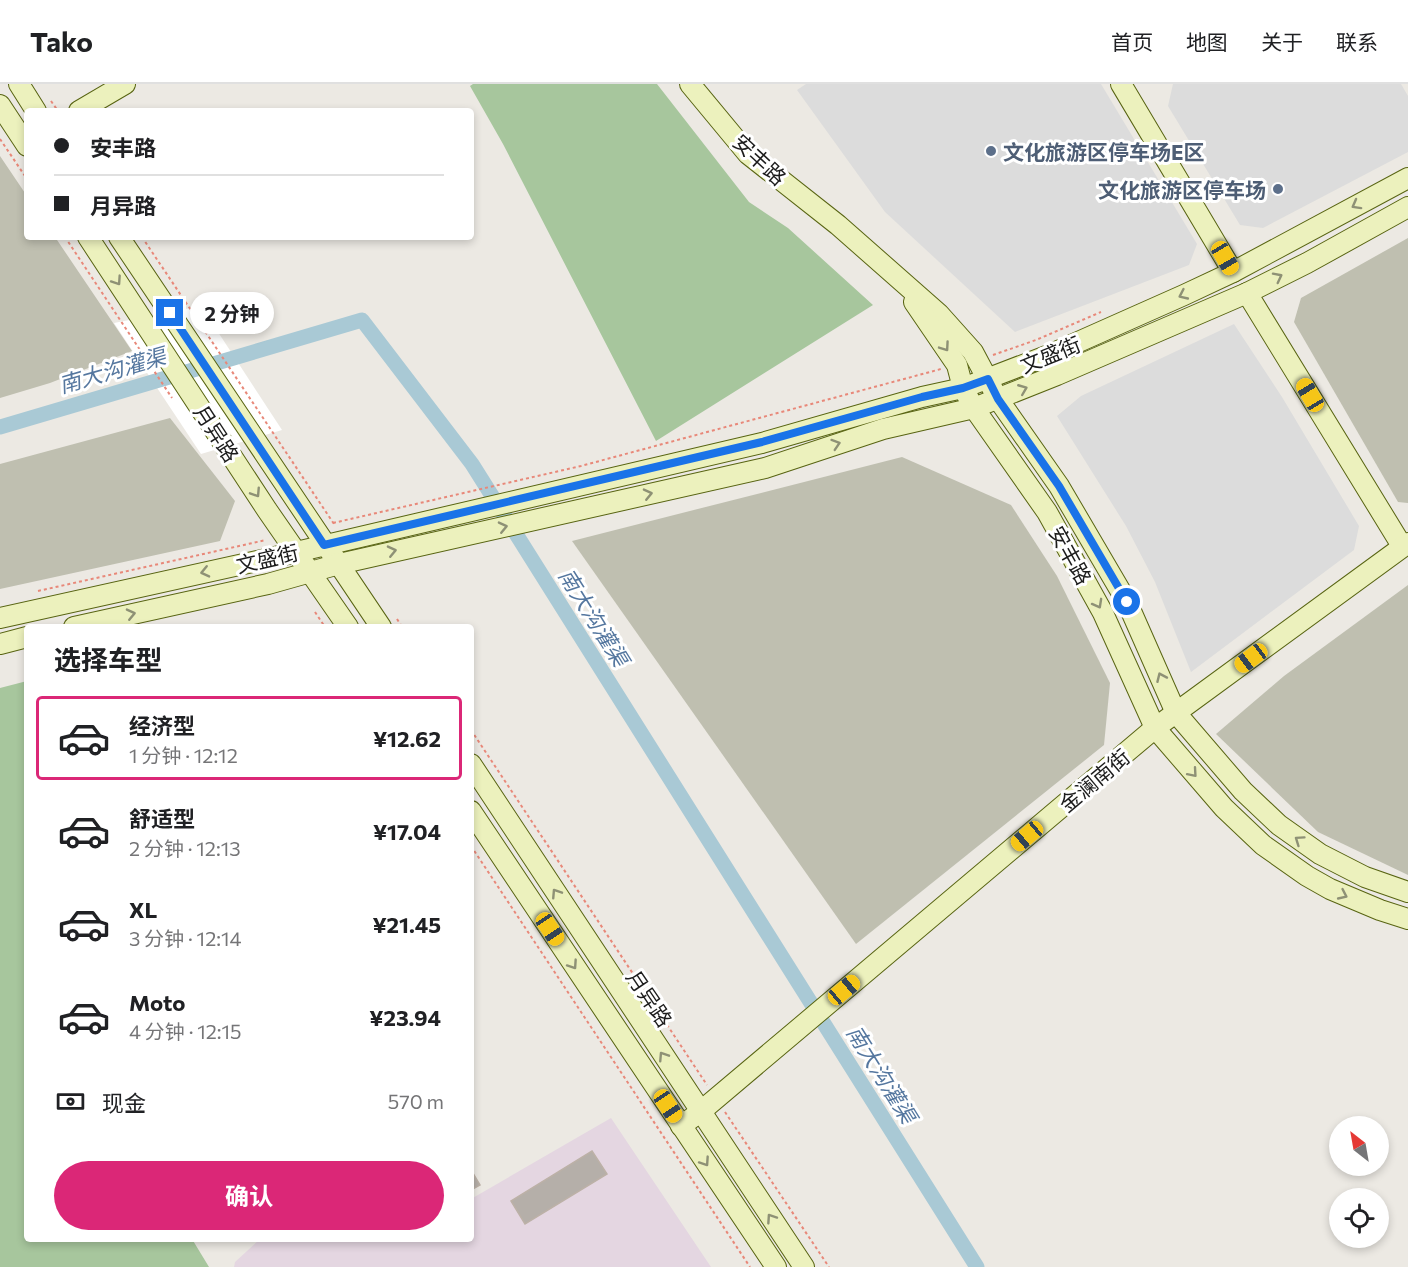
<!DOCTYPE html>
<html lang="zh">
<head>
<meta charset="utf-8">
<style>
	:root { --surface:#fff; --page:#f2f2f2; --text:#202124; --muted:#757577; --line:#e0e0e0; --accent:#db2777 }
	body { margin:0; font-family:Commissioner,"Noto Sans SC",sans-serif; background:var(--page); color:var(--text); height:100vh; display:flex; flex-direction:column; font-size:22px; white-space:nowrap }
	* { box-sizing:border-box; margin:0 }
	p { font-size:20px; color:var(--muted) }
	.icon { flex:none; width:33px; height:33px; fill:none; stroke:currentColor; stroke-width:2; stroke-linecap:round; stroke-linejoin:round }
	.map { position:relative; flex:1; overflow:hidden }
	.panel { position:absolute; left:24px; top:540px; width:450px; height:618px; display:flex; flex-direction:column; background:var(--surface); border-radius:6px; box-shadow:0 3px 9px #0003 }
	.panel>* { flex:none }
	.hud { position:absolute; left:24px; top:24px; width:450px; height:132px; border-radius:6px; box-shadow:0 3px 9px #0003; display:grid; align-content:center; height:132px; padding:0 30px; background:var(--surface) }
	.needle { width:39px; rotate:329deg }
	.controls { position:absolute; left:1329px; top:1032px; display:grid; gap:12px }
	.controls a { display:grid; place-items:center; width:60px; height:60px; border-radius:50%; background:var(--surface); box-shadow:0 3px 9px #0003; font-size:30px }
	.end { position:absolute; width:27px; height:27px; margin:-14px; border:8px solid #1a73e8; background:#fff; box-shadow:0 0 0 3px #fff }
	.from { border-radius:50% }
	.bubble { position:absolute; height:42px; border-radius:21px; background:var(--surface); box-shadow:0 3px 9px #0003; font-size:20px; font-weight:700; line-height:42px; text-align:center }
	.car { position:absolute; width:18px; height:36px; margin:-18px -9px; border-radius:8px; box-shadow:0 0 4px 2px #0007; background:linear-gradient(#f5c518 24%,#345 0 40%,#f5c518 0 76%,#345 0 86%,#f5c518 0) }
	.hud b { display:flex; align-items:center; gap:21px; height:57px; font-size:22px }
	.hud b+b { border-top:2px solid var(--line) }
	.hud i { width:15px; height:15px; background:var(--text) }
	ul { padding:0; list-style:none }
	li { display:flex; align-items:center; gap:18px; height:84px; margin:0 12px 9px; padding:0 18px; border:3px solid transparent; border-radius:6px }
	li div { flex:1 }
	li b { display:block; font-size:22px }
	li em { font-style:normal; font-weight:700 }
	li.selected { border-color:var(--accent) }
	li>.icon { width:54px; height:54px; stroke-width:1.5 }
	h2 { padding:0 30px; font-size:27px; line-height:72px }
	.pay { display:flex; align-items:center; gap:15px; height:66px; padding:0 30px; font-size:22px }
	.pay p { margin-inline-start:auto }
	.primary-button { display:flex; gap:12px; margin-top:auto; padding:12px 30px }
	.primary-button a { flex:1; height:69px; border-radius:36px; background:var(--accent); color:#fff; font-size:24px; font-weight:700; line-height:69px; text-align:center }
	header { display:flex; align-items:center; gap:36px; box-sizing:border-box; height:84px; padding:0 30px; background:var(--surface); border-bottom:2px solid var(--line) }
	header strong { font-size:28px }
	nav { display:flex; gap:33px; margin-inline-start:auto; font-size:21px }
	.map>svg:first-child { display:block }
</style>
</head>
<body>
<header>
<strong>Tako</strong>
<nav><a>首页</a><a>地图</a><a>关于</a><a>联系</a></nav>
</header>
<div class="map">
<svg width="1408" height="1183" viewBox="0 0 1408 1183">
	<rect width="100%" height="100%" fill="#ece9e3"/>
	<polygon fill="#e4d6e1" points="611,1034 711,1183 234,1183 235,1178 260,1155 471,1155 471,1115"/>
	<g fill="#bfbfb0">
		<polygon points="0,72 27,112 27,153 55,153 132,267 50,299 0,314"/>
		<polygon points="1408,154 1408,419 1398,418 1294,238 1301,214"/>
		<polygon points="170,334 235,417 220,457 0,505 0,380"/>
		<polygon points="902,373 1011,421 1057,492 1110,599 1104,661 856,860 572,457"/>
		<polygon points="1408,501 1408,791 1318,748 1216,650 1284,592"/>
	</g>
	<g fill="#a7c69d">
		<polygon points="473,0 657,0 749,118 788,144 873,221 656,357 503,60 470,2"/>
		<polygon points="27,597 27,1155 192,1155 209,1183 0,1183 0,604"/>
	</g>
	<g fill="#dcdcdc">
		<polygon points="806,0 1101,0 1197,160 1189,181 1015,248 885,128 797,6"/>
		<polygon points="1173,0 1401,0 1408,12 1408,68 1263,144 1240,141 1168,22"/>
		<polygon points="1234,240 1282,313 1359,442 1354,466 1191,588 1155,498 1126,442 1057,332 1081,312"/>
	</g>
	<polygon fill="#fff" points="201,222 282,346 201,370 114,239"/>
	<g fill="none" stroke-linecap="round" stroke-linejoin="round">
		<polyline stroke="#a9c9d5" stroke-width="15" points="0,343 362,236 472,380 977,1183"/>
	</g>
	<g fill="#b5afa9" stroke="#bcb1a7" stroke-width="1.5">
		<polygon points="592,1067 607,1090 525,1140 511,1117"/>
		<polygon points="471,1086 480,1101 471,1106"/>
	</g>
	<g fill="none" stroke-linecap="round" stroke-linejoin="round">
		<defs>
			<g id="secondary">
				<polyline points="19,0 36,27"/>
				<polyline points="690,0 748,70 838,141 939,230 973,268 998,315 1059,402 1127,518 1176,629 1243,707 1279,741 1320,770 1365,793 1408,808"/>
				<polyline points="1121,0 1233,188"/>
				<polyline points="0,21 27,62"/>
				<polyline points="79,27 125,0"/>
				<polyline points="88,153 267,426 348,543"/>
				<polyline points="119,153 381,543"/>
				<polyline points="1247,209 1402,462"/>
				<polyline points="914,218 957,281 963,304 974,324 1047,428 1103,529 1155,644 1224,724 1263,761 1307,792 1330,805 1380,826 1408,835"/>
				<polyline points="0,534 262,476 762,359 922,313 963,304 1049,271 1184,211 1233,188 1408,94"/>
				<polyline points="74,543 268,500 339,480 765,384 883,345 974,324 1057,291 1247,209 1307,179 1408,123"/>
				<polyline points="0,560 27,553"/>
				<polyline points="471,680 804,1183"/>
				<polyline points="471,727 776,1183"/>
				<polyline points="681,1042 700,1028 1155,644 1408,459"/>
			</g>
		</defs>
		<use href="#secondary" stroke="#586412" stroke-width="22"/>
		<g stroke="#e88879" stroke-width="2" stroke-dasharray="3 3" stroke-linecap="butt">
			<polyline points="51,17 58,27"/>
			<polyline points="0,55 27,95"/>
			<polyline points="65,153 172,314"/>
			<polyline points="142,153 334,440"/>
			<polyline points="993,271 1036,256 1101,228"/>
			<polyline points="333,439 581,382 941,285"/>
			<polyline points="38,507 266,456"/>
			<polyline points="315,528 325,543"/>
			<polyline points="397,535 402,543"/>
			<polyline points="471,646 707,1001"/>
			<polyline points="471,762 750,1183"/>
			<polyline points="725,1028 829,1183"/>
		</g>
		<use href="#secondary" stroke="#ecf1bd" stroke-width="20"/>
	</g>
	<defs><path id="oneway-chevron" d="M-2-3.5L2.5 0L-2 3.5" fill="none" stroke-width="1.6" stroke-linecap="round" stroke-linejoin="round" transform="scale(1.5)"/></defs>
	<g stroke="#8e9175">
		<use href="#oneway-chevron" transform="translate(1356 121) rotate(151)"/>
		<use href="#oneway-chevron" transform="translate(1278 193) rotate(-27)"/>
		<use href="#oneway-chevron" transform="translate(117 197) rotate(56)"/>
		<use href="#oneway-chevron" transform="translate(1183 211) rotate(155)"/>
		<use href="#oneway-chevron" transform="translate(945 263) rotate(55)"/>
		<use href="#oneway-chevron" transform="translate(1023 305) rotate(-22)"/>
		<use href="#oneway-chevron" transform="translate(836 360) rotate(-18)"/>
		<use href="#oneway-chevron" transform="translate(256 409) rotate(57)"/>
		<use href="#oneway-chevron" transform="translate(648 410) rotate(-13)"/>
		<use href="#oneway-chevron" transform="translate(503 443) rotate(-13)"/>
		<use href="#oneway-chevron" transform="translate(392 467) rotate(-13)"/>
		<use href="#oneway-chevron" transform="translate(205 488) rotate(167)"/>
		<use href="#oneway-chevron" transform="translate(1098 520) rotate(61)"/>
		<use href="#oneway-chevron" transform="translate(131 530) rotate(-13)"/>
		<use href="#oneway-chevron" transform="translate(1161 593) rotate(-114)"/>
		<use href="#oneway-chevron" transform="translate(1193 689) rotate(49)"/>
		<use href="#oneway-chevron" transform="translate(1299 756) rotate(-145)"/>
		<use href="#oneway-chevron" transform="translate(556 809) rotate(-123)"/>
		<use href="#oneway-chevron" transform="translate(1343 811) rotate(25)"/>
		<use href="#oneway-chevron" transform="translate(573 881) rotate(56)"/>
		<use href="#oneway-chevron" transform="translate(663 972) rotate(-123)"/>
		<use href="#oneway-chevron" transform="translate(705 1078) rotate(56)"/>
		<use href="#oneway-chevron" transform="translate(771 1134) rotate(-124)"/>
	</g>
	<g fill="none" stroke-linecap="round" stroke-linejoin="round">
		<polyline stroke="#1a73e8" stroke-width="8" points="170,229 324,461 762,358 922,313 963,304 988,295 998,315 1059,402 1127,518"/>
	</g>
	<g fill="#5c6f8a" stroke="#fff" stroke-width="2">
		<circle cx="991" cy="67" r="6"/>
		<circle cx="1278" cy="105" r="6"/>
	</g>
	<g text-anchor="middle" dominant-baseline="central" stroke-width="6" stroke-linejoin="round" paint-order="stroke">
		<g font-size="21" font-weight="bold" fill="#4e5e75" stroke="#fff" text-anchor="start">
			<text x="1003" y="67">文化旅游区停车场E区</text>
			<text x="1266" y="105" text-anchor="end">文化旅游区停车场</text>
		</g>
		<g font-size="21" fill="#1c1c1c" stroke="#fff">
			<text transform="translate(760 75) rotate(43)">安丰路</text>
			<text transform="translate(1050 270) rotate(-22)">文盛街</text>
			<text transform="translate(217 349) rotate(57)">月异路</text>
			<text transform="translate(1071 471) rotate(61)">安丰路</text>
			<text transform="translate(267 474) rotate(-13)">文盛街</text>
			<text transform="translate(1094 696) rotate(-40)">金澜南街</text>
			<text transform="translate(650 914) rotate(56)">月异路</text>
		</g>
		<g font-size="22" font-style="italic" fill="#55779f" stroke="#fff">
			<text transform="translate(112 286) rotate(-16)">南大沟灌渠</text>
			<text transform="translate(594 533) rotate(58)">南大沟灌渠</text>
			<text transform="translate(882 990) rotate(58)">南大沟灌渠</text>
		</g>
	</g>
</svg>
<div class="controls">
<a><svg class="needle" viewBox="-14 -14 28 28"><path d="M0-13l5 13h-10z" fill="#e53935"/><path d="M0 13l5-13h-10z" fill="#757577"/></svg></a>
<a><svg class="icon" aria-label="locate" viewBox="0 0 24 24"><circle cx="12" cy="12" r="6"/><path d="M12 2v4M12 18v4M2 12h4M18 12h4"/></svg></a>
</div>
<i class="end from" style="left:1127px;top:518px"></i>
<i class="end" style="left:170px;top:229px"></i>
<div class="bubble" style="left:190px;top:208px;width:84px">2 分钟</div>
<i class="car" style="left:1225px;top:174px;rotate:150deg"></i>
<i class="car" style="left:1310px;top:311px;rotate:329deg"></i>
<i class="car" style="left:1251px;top:574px;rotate:233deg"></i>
<i class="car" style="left:1027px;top:752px;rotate:230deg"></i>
<i class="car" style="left:550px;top:845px;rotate:146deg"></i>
<i class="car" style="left:844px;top:906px;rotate:50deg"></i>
<i class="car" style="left:668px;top:1022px;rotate:146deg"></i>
<div class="hud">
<b><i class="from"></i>安丰路</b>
<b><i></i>月异路</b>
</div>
<section class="panel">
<h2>选择车型</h2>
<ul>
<li class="selected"><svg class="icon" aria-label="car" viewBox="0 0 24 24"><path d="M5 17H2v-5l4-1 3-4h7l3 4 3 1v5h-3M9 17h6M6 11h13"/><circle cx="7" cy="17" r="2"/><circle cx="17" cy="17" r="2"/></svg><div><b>经济型</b><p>1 分钟 · 12:12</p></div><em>¥12.62</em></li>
<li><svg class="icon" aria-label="car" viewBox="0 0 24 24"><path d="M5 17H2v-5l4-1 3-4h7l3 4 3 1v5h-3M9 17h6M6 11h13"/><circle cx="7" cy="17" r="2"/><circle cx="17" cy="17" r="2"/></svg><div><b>舒适型</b><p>2 分钟 · 12:13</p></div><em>¥17.04</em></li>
<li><svg class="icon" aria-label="car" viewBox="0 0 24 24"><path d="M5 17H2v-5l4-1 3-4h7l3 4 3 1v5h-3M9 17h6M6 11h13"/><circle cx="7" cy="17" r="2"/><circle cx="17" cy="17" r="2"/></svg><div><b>XL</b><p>3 分钟 · 12:14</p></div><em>¥21.45</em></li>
<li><svg class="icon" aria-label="car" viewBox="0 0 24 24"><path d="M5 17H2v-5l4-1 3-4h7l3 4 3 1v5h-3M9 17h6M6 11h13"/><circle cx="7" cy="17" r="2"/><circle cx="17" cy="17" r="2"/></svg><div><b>Moto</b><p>4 分钟 · 12:15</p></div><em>¥23.94</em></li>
</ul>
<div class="pay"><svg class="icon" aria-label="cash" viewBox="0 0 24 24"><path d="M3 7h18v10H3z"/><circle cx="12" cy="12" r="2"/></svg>现金<p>570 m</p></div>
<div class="primary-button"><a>确认</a></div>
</section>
</div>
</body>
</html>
